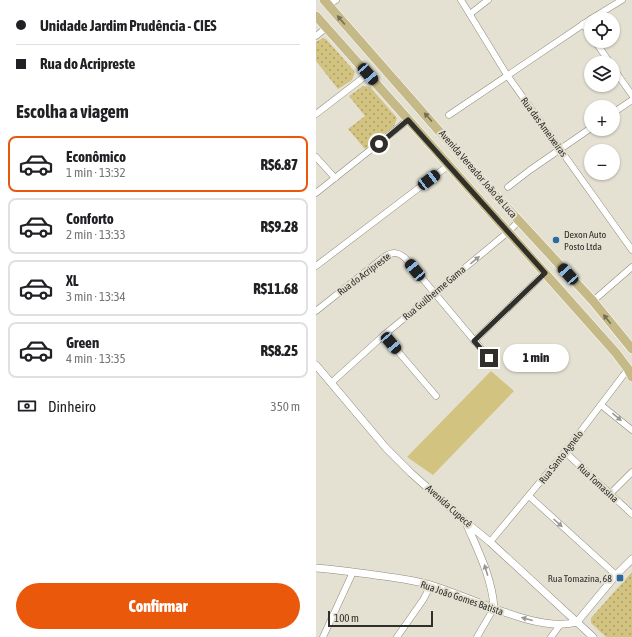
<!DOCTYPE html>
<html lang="pt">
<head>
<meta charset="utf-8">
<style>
	:root { --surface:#fff; --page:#f6f6f6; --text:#202124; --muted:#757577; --line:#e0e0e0; --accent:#ea580c }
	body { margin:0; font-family:"Asap Condensed",sans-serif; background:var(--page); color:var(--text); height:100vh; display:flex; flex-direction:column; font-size:15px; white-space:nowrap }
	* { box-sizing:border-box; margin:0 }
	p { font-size:13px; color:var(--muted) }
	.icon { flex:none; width:22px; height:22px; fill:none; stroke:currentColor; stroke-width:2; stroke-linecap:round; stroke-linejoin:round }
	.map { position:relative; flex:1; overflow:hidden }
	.sheet { display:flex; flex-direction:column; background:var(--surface); width:316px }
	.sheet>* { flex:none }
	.guide { display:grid; align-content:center; height:88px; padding:0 16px; background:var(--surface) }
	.buttons { position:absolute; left:268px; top:12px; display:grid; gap:8px }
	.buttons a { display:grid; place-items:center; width:36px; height:36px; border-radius:50%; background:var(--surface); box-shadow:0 1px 3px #0004; font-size:20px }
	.scale { position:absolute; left:12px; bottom:10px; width:105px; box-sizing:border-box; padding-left:4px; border:2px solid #312f2a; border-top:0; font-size:11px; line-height:14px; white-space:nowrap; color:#312f2a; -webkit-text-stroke:3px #e4e1d2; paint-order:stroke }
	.end { position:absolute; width:18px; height:18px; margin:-9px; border:5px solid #312f2a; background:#fff; box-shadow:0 0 0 2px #fff }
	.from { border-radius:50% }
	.bubble { position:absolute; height:28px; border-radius:14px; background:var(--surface); box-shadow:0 1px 3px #0004; font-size:13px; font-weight:800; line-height:28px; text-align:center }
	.car { position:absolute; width:12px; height:24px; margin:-12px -6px; border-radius:5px; box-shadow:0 0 3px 1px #0007; background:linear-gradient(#222 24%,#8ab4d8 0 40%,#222 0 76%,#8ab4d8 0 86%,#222 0) }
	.guide b { display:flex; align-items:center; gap:14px; height:38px; font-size:15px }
	.guide b+b { border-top:1px solid var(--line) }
	.guide i { width:10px; height:10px; background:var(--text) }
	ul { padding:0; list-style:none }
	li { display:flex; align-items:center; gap:12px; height:56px; margin:0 8px 6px; padding:0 8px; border:2px solid var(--line); border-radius:8px }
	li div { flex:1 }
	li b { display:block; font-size:15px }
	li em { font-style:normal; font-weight:800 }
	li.current { border-color:var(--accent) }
	li>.icon { width:36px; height:36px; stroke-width:1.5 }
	h2 { padding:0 16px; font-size:18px; line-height:48px }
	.pay { display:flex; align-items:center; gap:10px; height:44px; padding:0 16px; font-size:15px }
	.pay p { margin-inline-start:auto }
	.action { display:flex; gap:8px; margin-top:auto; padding:8px 16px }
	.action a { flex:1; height:46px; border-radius:24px; background:var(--accent); color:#fff; font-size:16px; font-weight:800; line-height:46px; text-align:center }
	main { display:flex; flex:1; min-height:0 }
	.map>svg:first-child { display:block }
</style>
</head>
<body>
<main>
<section class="sheet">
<div class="guide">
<b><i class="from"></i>Unidade Jardim Prudência - CIES</b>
<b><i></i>Rua do Acripreste</b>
</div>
<h2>Escolha a viagem</h2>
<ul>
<li class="current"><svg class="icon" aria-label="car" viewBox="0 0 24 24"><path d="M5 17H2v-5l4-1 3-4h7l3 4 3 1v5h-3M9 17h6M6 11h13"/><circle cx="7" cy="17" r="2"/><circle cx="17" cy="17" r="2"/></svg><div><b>Econômico</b><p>1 min · 13:32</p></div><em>R$6.87</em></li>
<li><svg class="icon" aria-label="car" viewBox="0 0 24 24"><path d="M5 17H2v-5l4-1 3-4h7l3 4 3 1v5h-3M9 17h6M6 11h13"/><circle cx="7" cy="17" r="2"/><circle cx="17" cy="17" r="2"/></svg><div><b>Conforto</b><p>2 min · 13:33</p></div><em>R$9.28</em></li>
<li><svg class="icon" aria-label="car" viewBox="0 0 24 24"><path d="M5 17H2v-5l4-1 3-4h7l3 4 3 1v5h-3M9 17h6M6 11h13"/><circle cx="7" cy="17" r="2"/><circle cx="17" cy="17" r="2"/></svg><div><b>XL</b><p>3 min · 13:34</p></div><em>R$11.68</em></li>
<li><svg class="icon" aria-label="car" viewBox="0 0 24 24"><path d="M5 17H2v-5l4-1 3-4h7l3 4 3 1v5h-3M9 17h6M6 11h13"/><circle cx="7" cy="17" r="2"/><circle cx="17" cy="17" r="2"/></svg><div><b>Green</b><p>4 min · 13:35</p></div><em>R$8.25</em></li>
</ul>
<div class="pay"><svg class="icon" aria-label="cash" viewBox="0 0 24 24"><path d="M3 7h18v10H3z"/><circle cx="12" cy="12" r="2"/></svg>Dinheiro<p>350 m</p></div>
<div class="action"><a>Confirmar</a></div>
</section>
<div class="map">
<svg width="316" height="637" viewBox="0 0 316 637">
	<defs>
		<pattern id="park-dots" width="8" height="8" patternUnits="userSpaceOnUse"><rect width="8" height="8" fill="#d2c381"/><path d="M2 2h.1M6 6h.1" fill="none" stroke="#ab9f6a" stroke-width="1.8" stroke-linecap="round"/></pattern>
	</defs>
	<rect width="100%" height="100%" fill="#e4e1d2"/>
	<polygon fill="#d2c381" points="175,371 198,391 117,475 91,457"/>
	<g fill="url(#park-dots)">
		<polygon points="7,38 10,39 39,72 36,80 22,89 0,61 0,42"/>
		<polygon points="47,86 54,87 81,118 78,126 49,149 32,129 49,116 33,96"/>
		<polygon points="316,572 316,637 290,637 275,623 275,618"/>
	</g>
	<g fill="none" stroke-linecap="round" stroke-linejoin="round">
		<defs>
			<g id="minor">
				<polyline points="145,0 191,75 316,250"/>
				<polyline points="12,5 20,0"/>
				<polyline points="154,14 172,0"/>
				<polyline points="275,19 306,0"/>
				<polyline points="267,24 275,35"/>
				<polyline points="0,36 10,28"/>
				<polyline points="279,41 294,63"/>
				<polyline points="297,68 316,95"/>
				<polyline points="297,113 316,100"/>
				<polyline points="0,114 52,74"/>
				<polyline points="133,115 275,19"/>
				<polyline points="0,157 19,178"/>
				<polyline points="192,187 214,170 275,128"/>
				<polyline points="0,193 92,120"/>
				<polyline points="0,266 133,165"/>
				<polyline points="277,301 316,267"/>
				<path d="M0 311 68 257C77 251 83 252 90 259L173 358"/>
				<polyline points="68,335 120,396"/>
				<polyline points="158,341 229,273"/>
				<polyline points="15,383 68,335 192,232 203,221"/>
				<polyline points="285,405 316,430"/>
				<polyline points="249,452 316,514"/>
				<polyline points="294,494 316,472"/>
				<polyline points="213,496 300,575"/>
				<polyline points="174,542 249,452 312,369"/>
				<polyline points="7,637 37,572"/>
				<polyline points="81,637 107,600 115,585"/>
				<polyline points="161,637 178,608"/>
				<polyline points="235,637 244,625"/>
			</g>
			<g id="tertiary">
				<polyline points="0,365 70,448 95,473 151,523 174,542 277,637"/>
				<path d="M151 525C163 553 176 578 178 608"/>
				<path d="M0 568C17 569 34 572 52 574 73 577 94 579 115 585 153 596 223 634 261 622"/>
				<polyline points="261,622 300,575 316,559"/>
			</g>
			<g id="primary">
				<polyline points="8,0 180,196 277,301 316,349"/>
				<polyline points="0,16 300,353 312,369 316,377"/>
			</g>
		</defs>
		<use href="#minor" stroke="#8d8b7d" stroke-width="7"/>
		<use href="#tertiary" stroke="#8d8b7d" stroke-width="8"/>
		<use href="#primary" stroke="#fff" stroke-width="10"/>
		<use href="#minor" stroke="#fff" stroke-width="6"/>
		<use href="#tertiary" stroke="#fff" stroke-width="7"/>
		<use href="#primary" stroke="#c5ba87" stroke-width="9"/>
	</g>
	<defs><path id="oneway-solid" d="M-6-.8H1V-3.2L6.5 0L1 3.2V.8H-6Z"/></defs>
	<g fill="#746e54">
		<use href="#oneway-solid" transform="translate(25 20) rotate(-131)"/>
		<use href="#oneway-solid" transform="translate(112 117) rotate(-132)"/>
		<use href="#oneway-solid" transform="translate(291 319) rotate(-129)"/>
	</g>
	<g fill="#989794">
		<use href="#oneway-solid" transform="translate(159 260) rotate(-39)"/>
		<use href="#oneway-solid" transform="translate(301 417) rotate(40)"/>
		<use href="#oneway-solid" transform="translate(242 523) rotate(42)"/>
		<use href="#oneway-solid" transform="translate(170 570) rotate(-107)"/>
		<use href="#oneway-solid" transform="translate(211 619) rotate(-165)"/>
	</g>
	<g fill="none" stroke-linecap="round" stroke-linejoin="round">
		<polyline stroke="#312f2a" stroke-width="5" points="63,144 92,120 229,273 158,341 173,358"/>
	</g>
	<g fill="#2b6aa1" stroke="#e4e1d2" stroke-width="1.5">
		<circle cx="240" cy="240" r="4"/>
		<rect x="300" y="574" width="8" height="8" rx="2"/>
	</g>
	<g text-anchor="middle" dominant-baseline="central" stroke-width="4" stroke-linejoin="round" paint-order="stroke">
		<g font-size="10" fill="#312f2a" stroke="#e4e1d2">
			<text transform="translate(228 127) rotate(54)">Rua das Ameixeiras</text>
			<text transform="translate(162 174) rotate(49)">Avenida Vereador João de Luca</text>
			<text transform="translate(48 274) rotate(-37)">Rua do Acripreste</text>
			<text transform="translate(118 293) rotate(-40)">Rua Guilherme Gama</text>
			<text transform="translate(245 457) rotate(-52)">Rua Santo Agnelo</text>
			<text transform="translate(282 483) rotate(43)">Rua Tomasina</text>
			<text transform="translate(133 506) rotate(42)">Avenida Cupecê</text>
			<text transform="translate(146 598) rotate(19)">Rua João Gomes Batista</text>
		</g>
		<g font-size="10" fill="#312f2a" stroke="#e4e1d2" text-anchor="start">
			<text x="248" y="234">Dexon Auto<tspan x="248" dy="12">Posto Ltda</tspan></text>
			<text x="296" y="578" text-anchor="end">Rua Tomazina, 68</text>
		</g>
	</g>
</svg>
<div class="buttons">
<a><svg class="icon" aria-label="locate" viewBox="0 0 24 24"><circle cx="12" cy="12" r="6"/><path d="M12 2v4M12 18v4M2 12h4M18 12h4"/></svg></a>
<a><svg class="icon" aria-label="layers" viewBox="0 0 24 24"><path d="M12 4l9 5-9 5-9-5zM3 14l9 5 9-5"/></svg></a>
<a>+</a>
<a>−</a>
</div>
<div class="scale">100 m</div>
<i class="end from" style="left:63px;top:144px"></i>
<i class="end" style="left:173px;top:358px"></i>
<div class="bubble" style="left:187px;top:344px;width:66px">1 min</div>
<i class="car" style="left:52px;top:74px;rotate:139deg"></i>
<i class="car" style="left:113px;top:180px;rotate:53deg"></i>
<i class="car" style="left:99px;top:270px;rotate:321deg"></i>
<i class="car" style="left:252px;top:274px;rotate:318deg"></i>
<i class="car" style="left:75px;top:343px;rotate:140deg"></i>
</div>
</main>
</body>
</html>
